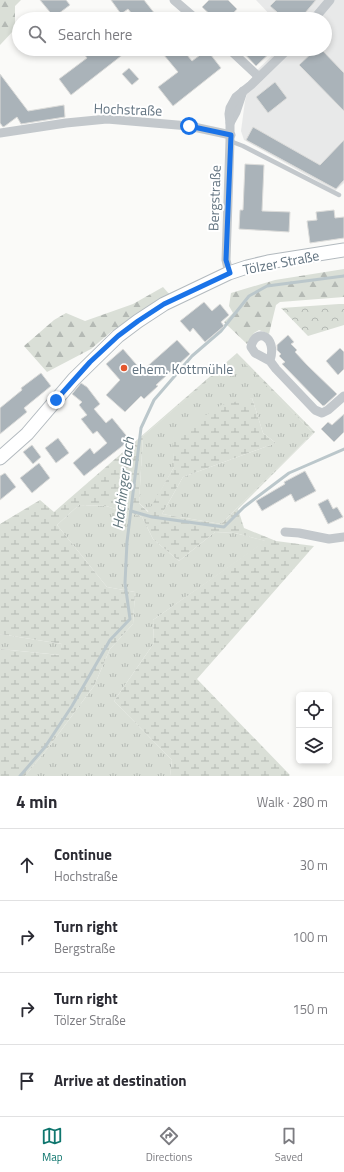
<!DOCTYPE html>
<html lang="en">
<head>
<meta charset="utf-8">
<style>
  body { margin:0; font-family:"Titillium Web",sans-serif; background:#f7f7f7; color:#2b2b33 }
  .controls { position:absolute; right:12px; bottom:12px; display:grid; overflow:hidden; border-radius:6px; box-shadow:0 2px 6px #0003 }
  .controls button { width:36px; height:36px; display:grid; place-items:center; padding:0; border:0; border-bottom:1px solid #e1e1e2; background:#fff; color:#2b2b33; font:20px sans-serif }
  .stop { position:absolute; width:12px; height:12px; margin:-9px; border:3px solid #1a73e8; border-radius:50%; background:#fff }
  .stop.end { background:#1a73e8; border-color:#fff; box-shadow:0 1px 4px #0008 }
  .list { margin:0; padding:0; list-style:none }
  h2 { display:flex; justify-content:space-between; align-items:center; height:52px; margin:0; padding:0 16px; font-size:17px }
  h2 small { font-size:13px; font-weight:400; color:#7c7c81 }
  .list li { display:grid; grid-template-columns:26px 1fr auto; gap:12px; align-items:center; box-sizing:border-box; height:72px; padding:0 16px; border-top:1px solid #e1e1e2 }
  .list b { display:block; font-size:15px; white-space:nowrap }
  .list p { margin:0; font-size:13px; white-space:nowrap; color:#7c7c81 }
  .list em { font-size:13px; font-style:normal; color:#7c7c81 }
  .icon { flex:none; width:22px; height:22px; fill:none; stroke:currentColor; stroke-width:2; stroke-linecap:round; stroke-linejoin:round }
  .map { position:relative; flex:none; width:344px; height:776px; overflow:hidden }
  .search { position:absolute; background:#fff; box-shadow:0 2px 6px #0003; left:12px; right:12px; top:12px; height:44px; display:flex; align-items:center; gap:10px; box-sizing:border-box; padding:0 14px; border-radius:22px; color:#7c7c81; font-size:15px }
  .sheet { height:340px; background:#fff }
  nav { display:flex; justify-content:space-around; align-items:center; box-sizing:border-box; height:56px; border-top:1px solid #e1e1e2; background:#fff; font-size:11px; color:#7c7c81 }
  nav a { display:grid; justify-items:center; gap:2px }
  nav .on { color:#0f766e }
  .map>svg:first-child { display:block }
</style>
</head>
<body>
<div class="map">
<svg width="344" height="776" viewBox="0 0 344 776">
  <defs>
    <pattern id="grass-tufts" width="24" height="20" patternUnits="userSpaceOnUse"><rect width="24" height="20" fill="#dadfd7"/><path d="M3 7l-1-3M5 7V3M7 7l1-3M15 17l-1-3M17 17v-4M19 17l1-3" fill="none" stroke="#b4b9b4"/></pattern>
    <pattern id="forest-firs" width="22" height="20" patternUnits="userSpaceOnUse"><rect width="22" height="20" fill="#dadfd7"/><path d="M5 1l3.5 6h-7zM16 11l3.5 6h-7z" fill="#b4b9b4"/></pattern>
    <pattern id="wetland-marsh" width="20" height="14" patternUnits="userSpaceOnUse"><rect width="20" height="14" fill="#dadfd7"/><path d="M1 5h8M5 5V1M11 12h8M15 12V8" fill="none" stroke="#b4b9b4"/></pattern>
    <pattern id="park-crowns" width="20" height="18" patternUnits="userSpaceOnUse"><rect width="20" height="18" fill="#dadfd7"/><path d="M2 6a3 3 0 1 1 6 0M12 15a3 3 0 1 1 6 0" fill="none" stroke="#b4b9b4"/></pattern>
  </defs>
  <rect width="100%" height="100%" fill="#fafaf8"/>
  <!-- built -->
  <path fill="#e8e9e9" d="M256,0H344V183L335,191L244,140L241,131L245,101L253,74L279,49H325V19H274Z"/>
  <!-- grass -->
  <g fill="url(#grass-tufts)">
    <path d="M237,355L313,433L221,524L162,514L183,477L276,443L263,433L252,398L173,438L174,467L149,512L139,503L143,436Z"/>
    <path d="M79,505L106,506L142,517L153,539L179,561L215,532L235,533L266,541L153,620L154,643L114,701L172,760L170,776H25L48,748L94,686L110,649L133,624L135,592L107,587L57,525Z"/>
    <path d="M0,634L62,644L60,655L0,649Z"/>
  </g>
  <!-- forest -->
  <g fill="url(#forest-firs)">
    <path d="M0,0H21L15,6V29L0,45Z"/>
    <path d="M344,269V297L280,302L276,305L269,334L259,330L254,333L247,344L224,322L233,313L229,306L231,293L275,280Z"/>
    <path d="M163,287L170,295L112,331L91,349L47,372L24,346L54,320L66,313L85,321L133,304Z"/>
  </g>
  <!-- wetland -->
  <path fill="url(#wetland-marsh)" fill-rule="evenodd" d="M237,353L315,432L238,509L244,528L276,541L314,546L197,679L290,775L289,776H170L172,760L114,701L154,643L153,620L265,541L235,533L215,532L179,561L153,539L142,517L106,506L79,505L57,525L107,587L135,592L133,624L110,649L94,686L48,748L25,776H0V649L59,655L62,644L0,634V524L40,500L54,512ZM237,356L313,433L221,524L162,514L183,477L276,443L263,433L252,398L221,405L172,438L174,467L148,512L139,503L143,436Z"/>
  <!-- park -->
  <path fill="url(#park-crowns)" d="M339,304H344V325L308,336L281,308Z"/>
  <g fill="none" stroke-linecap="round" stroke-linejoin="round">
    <!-- stream -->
    <g stroke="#bbc7cb" stroke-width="3">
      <path d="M131,511L152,517L224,527L244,507L289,473L344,449"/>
      <path d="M20,776L45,747L72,706L110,640L130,619L125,583L127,542L141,428L154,400L192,356L221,331L249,296L267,286L344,276"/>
    </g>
  </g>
  <!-- building -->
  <g fill="#aab3b9" stroke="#dcdcda">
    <path d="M40,0H66L70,5L54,17Z"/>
    <path d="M111,0H144L159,19H136L128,9L121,14Z"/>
    <path d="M209,0H228L237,9L228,19H215L202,7Z"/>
    <path d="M276,0H316L300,19H285L270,6Z"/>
    <path d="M90,49H130L71,95L59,79L87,58L84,54Z"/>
    <path d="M159,49H182L192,61L207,50L221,68L173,106L158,87L178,72Z"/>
    <path d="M240,49H274L256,66Z"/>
    <path d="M316,49H321L344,73V111L299,65Z"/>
    <path d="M129,68L139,79L132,85L122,74Z"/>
    <path d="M0,74L28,111L64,105L65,117L21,124L17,117L5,126L3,127L0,123Z"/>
    <path d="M275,82L287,98L268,113L256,97Z"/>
    <path d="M253,127L320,165L344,140V180L336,189L246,140Z"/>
    <path d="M245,164L264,165L262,211L290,212L289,232L239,229L240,210H243Z"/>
    <path d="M334,210L335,218L344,217V238L310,243L307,221L317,220L316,212Z"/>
    <path d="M204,302L212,311L220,304L229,315L221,322L224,326L205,342L193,328L190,332L180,321Z"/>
    <path d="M288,335L294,342L291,344L297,350L295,352L307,365L337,394L325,405L323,406L318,401L282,364L285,362L279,356L281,354L277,350V345Z"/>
    <path d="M177,340L190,354L156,385L158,386L144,399L141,396L125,412L106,395L120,380L106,364L123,349L142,371Z"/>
    <path d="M340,348L344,352V369L338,375L326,361Z"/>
    <path d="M41,373L51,386L24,408L27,412L0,434V408L22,390L21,388Z"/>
    <path d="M81,383L87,387L100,404L94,409L106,423L112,418L130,440L84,476L73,463L90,448L94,454L107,443L97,431L93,434L81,419L87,415L79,405L82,402L72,394Z"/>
    <path d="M344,414V432L334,442L321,429L328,422L332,425Z"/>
    <path d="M58,438L69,453L56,463L45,448Z"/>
    <path d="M32,445L41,457L33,464L23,452Z"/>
    <path d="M39,463L50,478L32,493L20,478Z"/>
    <path d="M305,471L316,491L295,502L291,494L262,511L256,501L285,484L284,482Z"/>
    <path d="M5,473L16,487L0,500V476Z"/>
    <path d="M328,499L333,509L337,507L343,517L328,524L318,504Z"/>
  </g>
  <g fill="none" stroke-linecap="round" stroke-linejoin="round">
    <defs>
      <path id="secondary" d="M0,458L27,434L74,379L118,336L138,321L164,304L229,273L247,267L268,262L344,250"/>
    </defs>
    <!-- secondary casing -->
    <use href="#secondary" stroke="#b3babf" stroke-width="15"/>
    <!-- lane -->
    <path stroke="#c3c8cc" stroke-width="4.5" d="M230,141L243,146L339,195"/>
    <!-- street -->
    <g stroke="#c3c8cc" stroke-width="9">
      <path d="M174,0L196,19"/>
      <path d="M314,19L330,0"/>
      <path d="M229,49L259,77"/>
      <path d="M230,123L236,112L243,91"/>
      <path d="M0,133L66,123L107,119L189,126L231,135"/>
      <path d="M229,273L226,260L230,141V123L229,114L230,108L236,97L251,85L288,49"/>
      <path d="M270,361C278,335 255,327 251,347L255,353L270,361L276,369L315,410L322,413L328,410L344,396"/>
      <path d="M285,532L299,533L329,539L344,537"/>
    </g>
    <!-- secondary -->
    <use href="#secondary" stroke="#fff" stroke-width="13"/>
  </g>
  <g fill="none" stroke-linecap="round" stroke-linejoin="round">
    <!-- route -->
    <path stroke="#1a73e8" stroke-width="5" d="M56,400L90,362L118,336L138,321L164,304L230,273L226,260L231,135L189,126"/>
  </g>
  <!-- markers -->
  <circle fill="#e4572e" stroke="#fff" stroke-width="1.5" cx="124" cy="368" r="4"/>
  <g text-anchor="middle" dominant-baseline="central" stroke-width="4" stroke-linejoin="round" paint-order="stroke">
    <!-- street labels -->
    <g font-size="14" fill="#657683" stroke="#fff">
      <text transform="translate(128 109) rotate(2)">Hochstraße</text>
      <text transform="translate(214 198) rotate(-88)">Bergstraße</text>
      <text transform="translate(281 262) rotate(-11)">Tölzer Straße</text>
    </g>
    <!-- poi labels -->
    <g font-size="14" fill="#657683" stroke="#fff" text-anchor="start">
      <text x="132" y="368">ehem. Kottmühle</text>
    </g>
    <!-- water labels -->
    <g font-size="15" font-style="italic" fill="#60757c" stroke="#fff">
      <text transform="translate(123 483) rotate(-83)">Hachinger Bach</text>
    </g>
  </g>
</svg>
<div class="controls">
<button><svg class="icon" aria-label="locate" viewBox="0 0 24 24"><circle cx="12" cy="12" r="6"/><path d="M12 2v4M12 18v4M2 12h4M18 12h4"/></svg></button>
<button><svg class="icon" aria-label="layers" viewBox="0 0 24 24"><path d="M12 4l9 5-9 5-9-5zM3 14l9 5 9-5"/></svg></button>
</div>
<div class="stop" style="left:189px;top:126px"></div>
<div class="stop end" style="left:56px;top:400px"></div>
<div class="search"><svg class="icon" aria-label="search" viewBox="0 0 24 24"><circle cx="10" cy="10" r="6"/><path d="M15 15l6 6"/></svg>Search here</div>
</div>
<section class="sheet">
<h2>4 min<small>Walk · 280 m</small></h2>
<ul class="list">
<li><svg class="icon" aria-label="ahead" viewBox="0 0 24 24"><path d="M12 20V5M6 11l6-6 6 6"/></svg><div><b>Continue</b><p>Hochstraße</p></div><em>30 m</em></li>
<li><svg class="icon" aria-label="right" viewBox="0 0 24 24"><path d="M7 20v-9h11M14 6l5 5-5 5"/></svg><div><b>Turn right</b><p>Bergstraße</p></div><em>100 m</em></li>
<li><svg class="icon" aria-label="right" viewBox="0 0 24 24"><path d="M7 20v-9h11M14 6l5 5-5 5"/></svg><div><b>Turn right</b><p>Tölzer Straße</p></div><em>150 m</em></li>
<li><svg class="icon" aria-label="arrive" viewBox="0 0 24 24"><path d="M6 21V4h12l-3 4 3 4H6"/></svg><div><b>Arrive at destination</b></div></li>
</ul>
</section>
<nav>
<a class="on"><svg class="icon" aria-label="map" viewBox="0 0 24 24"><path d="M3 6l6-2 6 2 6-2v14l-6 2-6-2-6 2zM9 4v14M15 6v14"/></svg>Map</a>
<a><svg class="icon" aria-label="directions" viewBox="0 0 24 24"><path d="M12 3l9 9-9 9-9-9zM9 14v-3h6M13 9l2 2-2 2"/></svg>Directions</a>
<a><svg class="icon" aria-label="saved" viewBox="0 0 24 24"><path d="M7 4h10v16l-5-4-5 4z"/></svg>Saved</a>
</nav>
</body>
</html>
